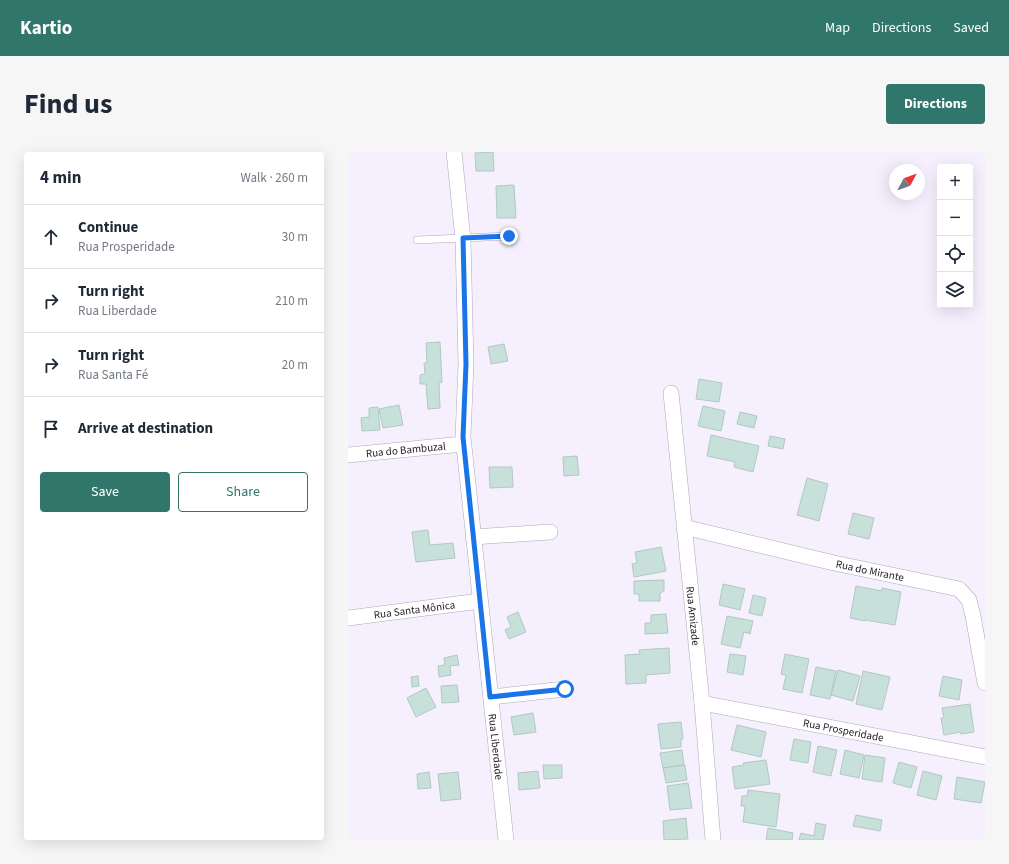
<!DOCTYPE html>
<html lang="en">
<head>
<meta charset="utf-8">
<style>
  body { margin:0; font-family:"Source Sans 3",sans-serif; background:#f6f6f7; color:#1f2937 }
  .controls { position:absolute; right:12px; top:12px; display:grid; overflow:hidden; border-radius:4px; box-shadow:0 4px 16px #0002 }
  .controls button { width:36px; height:36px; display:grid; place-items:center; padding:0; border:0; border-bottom:1px solid #e0e1e3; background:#fff; color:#1f2937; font:20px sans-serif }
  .compass { position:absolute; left:541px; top:12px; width:36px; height:36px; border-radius:50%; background:#fff; box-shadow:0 4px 16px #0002; rotate:49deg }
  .stop { position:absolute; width:12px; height:12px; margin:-9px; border:3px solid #1a73e8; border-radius:50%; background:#fff }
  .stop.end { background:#1a73e8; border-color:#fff; box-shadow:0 1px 4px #0008 }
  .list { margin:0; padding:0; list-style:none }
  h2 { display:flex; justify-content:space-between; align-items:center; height:52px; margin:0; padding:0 16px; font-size:17px }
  h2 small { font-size:13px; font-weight:400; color:#747a83 }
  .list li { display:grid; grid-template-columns:26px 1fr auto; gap:12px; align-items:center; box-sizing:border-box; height:64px; padding:0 16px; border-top:1px solid #e0e1e3 }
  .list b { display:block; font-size:15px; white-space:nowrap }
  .list p { margin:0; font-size:13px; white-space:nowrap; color:#747a83 }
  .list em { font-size:13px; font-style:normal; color:#747a83 }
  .actions { display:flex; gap:8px; padding:12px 16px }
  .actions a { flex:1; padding:9px 0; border:1px solid #31766a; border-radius:4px; text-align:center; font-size:14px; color:#31766a }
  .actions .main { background:#31766a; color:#fff }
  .icon { flex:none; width:22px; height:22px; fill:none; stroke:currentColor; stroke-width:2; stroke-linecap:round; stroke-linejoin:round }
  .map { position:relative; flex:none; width:637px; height:688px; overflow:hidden; border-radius:4px }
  header { display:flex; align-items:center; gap:24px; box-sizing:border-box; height:56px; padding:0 20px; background:#31766a; color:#fff }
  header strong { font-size:19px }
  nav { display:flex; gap:22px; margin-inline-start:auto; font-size:14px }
  .intro { display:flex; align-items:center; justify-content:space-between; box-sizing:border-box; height:96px; padding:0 24px }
  h1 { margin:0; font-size:28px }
  .button { padding:10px 18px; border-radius:4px; background:#31766a; color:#fff; font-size:14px; font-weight:700 }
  main { display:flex; gap:24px; padding:0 24px }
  aside { flex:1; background:#fff; border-radius:4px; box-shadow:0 4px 16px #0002 }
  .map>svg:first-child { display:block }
</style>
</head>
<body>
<header>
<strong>Kartio</strong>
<nav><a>Map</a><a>Directions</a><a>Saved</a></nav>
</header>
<div class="intro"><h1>Find us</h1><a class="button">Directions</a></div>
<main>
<aside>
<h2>4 min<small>Walk · 260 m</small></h2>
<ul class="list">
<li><svg class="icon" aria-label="ahead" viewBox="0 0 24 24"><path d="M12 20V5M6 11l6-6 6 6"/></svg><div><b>Continue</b><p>Rua Prosperidade</p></div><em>30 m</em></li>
<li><svg class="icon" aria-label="right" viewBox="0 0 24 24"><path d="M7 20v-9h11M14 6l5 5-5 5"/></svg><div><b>Turn right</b><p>Rua Liberdade</p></div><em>210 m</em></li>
<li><svg class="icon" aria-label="right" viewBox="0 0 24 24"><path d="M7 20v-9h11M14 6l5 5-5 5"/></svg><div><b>Turn right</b><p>Rua Santa Fé</p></div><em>20 m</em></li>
<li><svg class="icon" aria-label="arrive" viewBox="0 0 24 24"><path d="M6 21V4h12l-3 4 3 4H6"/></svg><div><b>Arrive at destination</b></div></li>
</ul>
<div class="actions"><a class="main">Save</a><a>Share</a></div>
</aside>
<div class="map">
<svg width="637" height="688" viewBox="0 0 637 688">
  <rect width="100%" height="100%" fill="#f6effe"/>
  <!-- building -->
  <g fill="#c8e0da" stroke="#b1c8c3">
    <path d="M145,0L146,19H128L127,1Z"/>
    <path d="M166,33L168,66H149L148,34Z"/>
    <path d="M92,190L94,230L91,231L92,256L80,257L78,232H72V223L77,222L76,211H79L78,191Z"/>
    <path d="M156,192L160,209L143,212L140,195Z"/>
    <path d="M351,227L374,231L371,250L348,247Z"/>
    <path d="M51,253L55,273L35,276L31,257Z"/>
    <path d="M355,254L377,259L373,279L350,274Z"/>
    <path d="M30,255L32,278L14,279L13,266L21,265V256Z"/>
    <path d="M392,260L409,264L406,276L389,272Z"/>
    <path d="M363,283L411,294L405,320L386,315L387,310L359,304Z"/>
    <path d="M422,284L437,287L435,297L420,294Z"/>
    <path d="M229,304L231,323L216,324L215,305Z"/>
    <path d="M141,315H164L165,335L142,336Z"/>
    <path d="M459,326L480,332L471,369L449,363Z"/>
    <path d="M505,361L526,366L521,387L500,382Z"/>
    <path d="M80,378L82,393L105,391L107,406L68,410L64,380Z"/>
    <path d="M313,395L318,419L286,425L284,412L289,411L287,400Z"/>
    <path d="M316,428V439L312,441V449H291V442H286V429Z"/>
    <path d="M375,432L397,437L392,458L371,453Z"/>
    <path d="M508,434L534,439V436L553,440L547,473L517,468V469L502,466Z"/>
    <path d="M405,443L418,446L414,464L401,461Z"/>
    <path d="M170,460L178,480L161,487L157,478L163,475L159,465Z"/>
    <path d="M318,462L320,481L297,482V471H303V463Z"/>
    <path d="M379,464L405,469L402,482L396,480L392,496L373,492Z"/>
    <path d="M321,496L322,521L298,523V531L278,532L277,503L292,502L291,498Z"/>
    <path d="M382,502L398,504L395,523L379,520Z"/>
    <path d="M437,502L461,507L454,541L435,537L438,523L433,522Z"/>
    <path d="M109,503L111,513L102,514L103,523L91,525L90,514L97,513L96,506Z"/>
    <path d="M468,515L488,519L482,547L462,543Z"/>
    <path d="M490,518L512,524L505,549L483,543Z"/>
    <path d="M515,519L542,525L534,558L508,552Z"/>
    <path d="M70,524L71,534L64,535L63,525Z"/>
    <path d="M595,524L614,528L611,548L591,544Z"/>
    <path d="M109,533L111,550L94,551L93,534Z"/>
    <path d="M78,536L88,555L68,565L59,546Z"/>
    <path d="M622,552L626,580L613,582V580L596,583L593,566H596L594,556Z"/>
    <path d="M185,561L188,580L166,583L163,565Z"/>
    <path d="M333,570L335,587H333V595L313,597L310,572Z"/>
    <path d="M389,573L418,580L413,605L383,598Z"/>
    <path d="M446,587L463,590L460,611L442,608Z"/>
    <path d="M470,594L489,598L483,624L465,620Z"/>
    <path d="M334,598L336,613L315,616L312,601Z"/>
    <path d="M497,598L516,603L511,626L492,622Z"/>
    <path d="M517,603L537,606L534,630L514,627Z"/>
    <path d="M418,608L422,632L387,637L384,615L396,613L395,611Z"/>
    <path d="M551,610L569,615L563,636L545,631Z"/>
    <path d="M195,613H214V626L196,627Z"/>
    <path d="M337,613L339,628L318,631L315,616Z"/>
    <path d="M190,619L192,636L171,638L170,621Z"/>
    <path d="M575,619L594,624L588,648L569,643Z"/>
    <path d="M81,620L83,636L70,637L69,622Z"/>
    <path d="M110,620L113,647L93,649L90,622Z"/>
    <path d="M609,625L637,630L633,651L606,647Z"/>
    <path d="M340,631L344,656L322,658L319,634Z"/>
    <path d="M400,638L432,642L428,675L395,670L397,654H393L394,644H399Z"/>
    <path d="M508,663L534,668L532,679L505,674Z"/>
    <path d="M338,666L340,687L316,688L315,669Z"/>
    <path d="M468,671L478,673L475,688H451L453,681L466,684Z"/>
    <path d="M420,676L445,681L444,688H418Z"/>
  </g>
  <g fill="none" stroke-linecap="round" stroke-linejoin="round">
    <defs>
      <path id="service" d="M69,88L161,84"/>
      <g id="minor">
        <path id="s1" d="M106,0L115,87L118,212L115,285L158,688"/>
        <path id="s2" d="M323,241L354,551L365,688"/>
        <path id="s3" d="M0,303L115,292"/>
        <path id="s4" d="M336,375L486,411L611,437L621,448L625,464L637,531"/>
        <path d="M125,385L202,380"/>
        <path id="s5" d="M0,466L132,449"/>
        <path d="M143,545L217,537"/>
        <path id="s6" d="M354,551L637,605"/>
      </g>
    </defs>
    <!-- service casing -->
    <use href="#service" stroke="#afa7b9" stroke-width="8"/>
    <!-- minor casing -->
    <use href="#minor" stroke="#afa7b9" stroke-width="16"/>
    <!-- service -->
    <use href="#service" stroke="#fff" stroke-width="7"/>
    <!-- minor -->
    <use href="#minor" stroke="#fff" stroke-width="15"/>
  </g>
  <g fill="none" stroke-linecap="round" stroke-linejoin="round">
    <!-- route -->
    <path stroke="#1a73e8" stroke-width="5" d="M161,84L115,86L118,212L115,285L142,545L217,537"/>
  </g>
  <g text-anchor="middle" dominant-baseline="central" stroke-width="3" stroke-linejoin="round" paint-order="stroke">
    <!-- street labels -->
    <g font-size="11" fill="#232026" stroke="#fff">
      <text stroke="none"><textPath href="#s3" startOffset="58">Rua do Bambuzal</textPath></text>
      <text stroke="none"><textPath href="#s4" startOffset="191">Rua do Mirante</textPath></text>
      <text stroke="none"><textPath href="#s5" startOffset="67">Rua Santa Mônica</textPath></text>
      <text stroke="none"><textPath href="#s2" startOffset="224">Rua Amizade</textPath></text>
      <text stroke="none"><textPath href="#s6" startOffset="144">Rua Prosperidade</textPath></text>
      <text stroke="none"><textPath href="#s1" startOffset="597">Rua Liberdade</textPath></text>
    </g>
  </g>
</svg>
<div class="controls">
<button>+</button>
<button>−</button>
<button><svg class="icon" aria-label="locate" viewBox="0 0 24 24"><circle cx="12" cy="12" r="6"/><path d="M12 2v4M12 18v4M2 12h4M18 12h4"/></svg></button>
<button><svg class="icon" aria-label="layers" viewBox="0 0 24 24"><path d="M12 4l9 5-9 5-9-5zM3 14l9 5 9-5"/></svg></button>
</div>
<svg class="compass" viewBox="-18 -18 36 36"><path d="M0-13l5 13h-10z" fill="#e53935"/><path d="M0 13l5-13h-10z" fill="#747a83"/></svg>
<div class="stop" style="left:217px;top:537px"></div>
<div class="stop end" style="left:161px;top:84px"></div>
</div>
</main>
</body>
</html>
